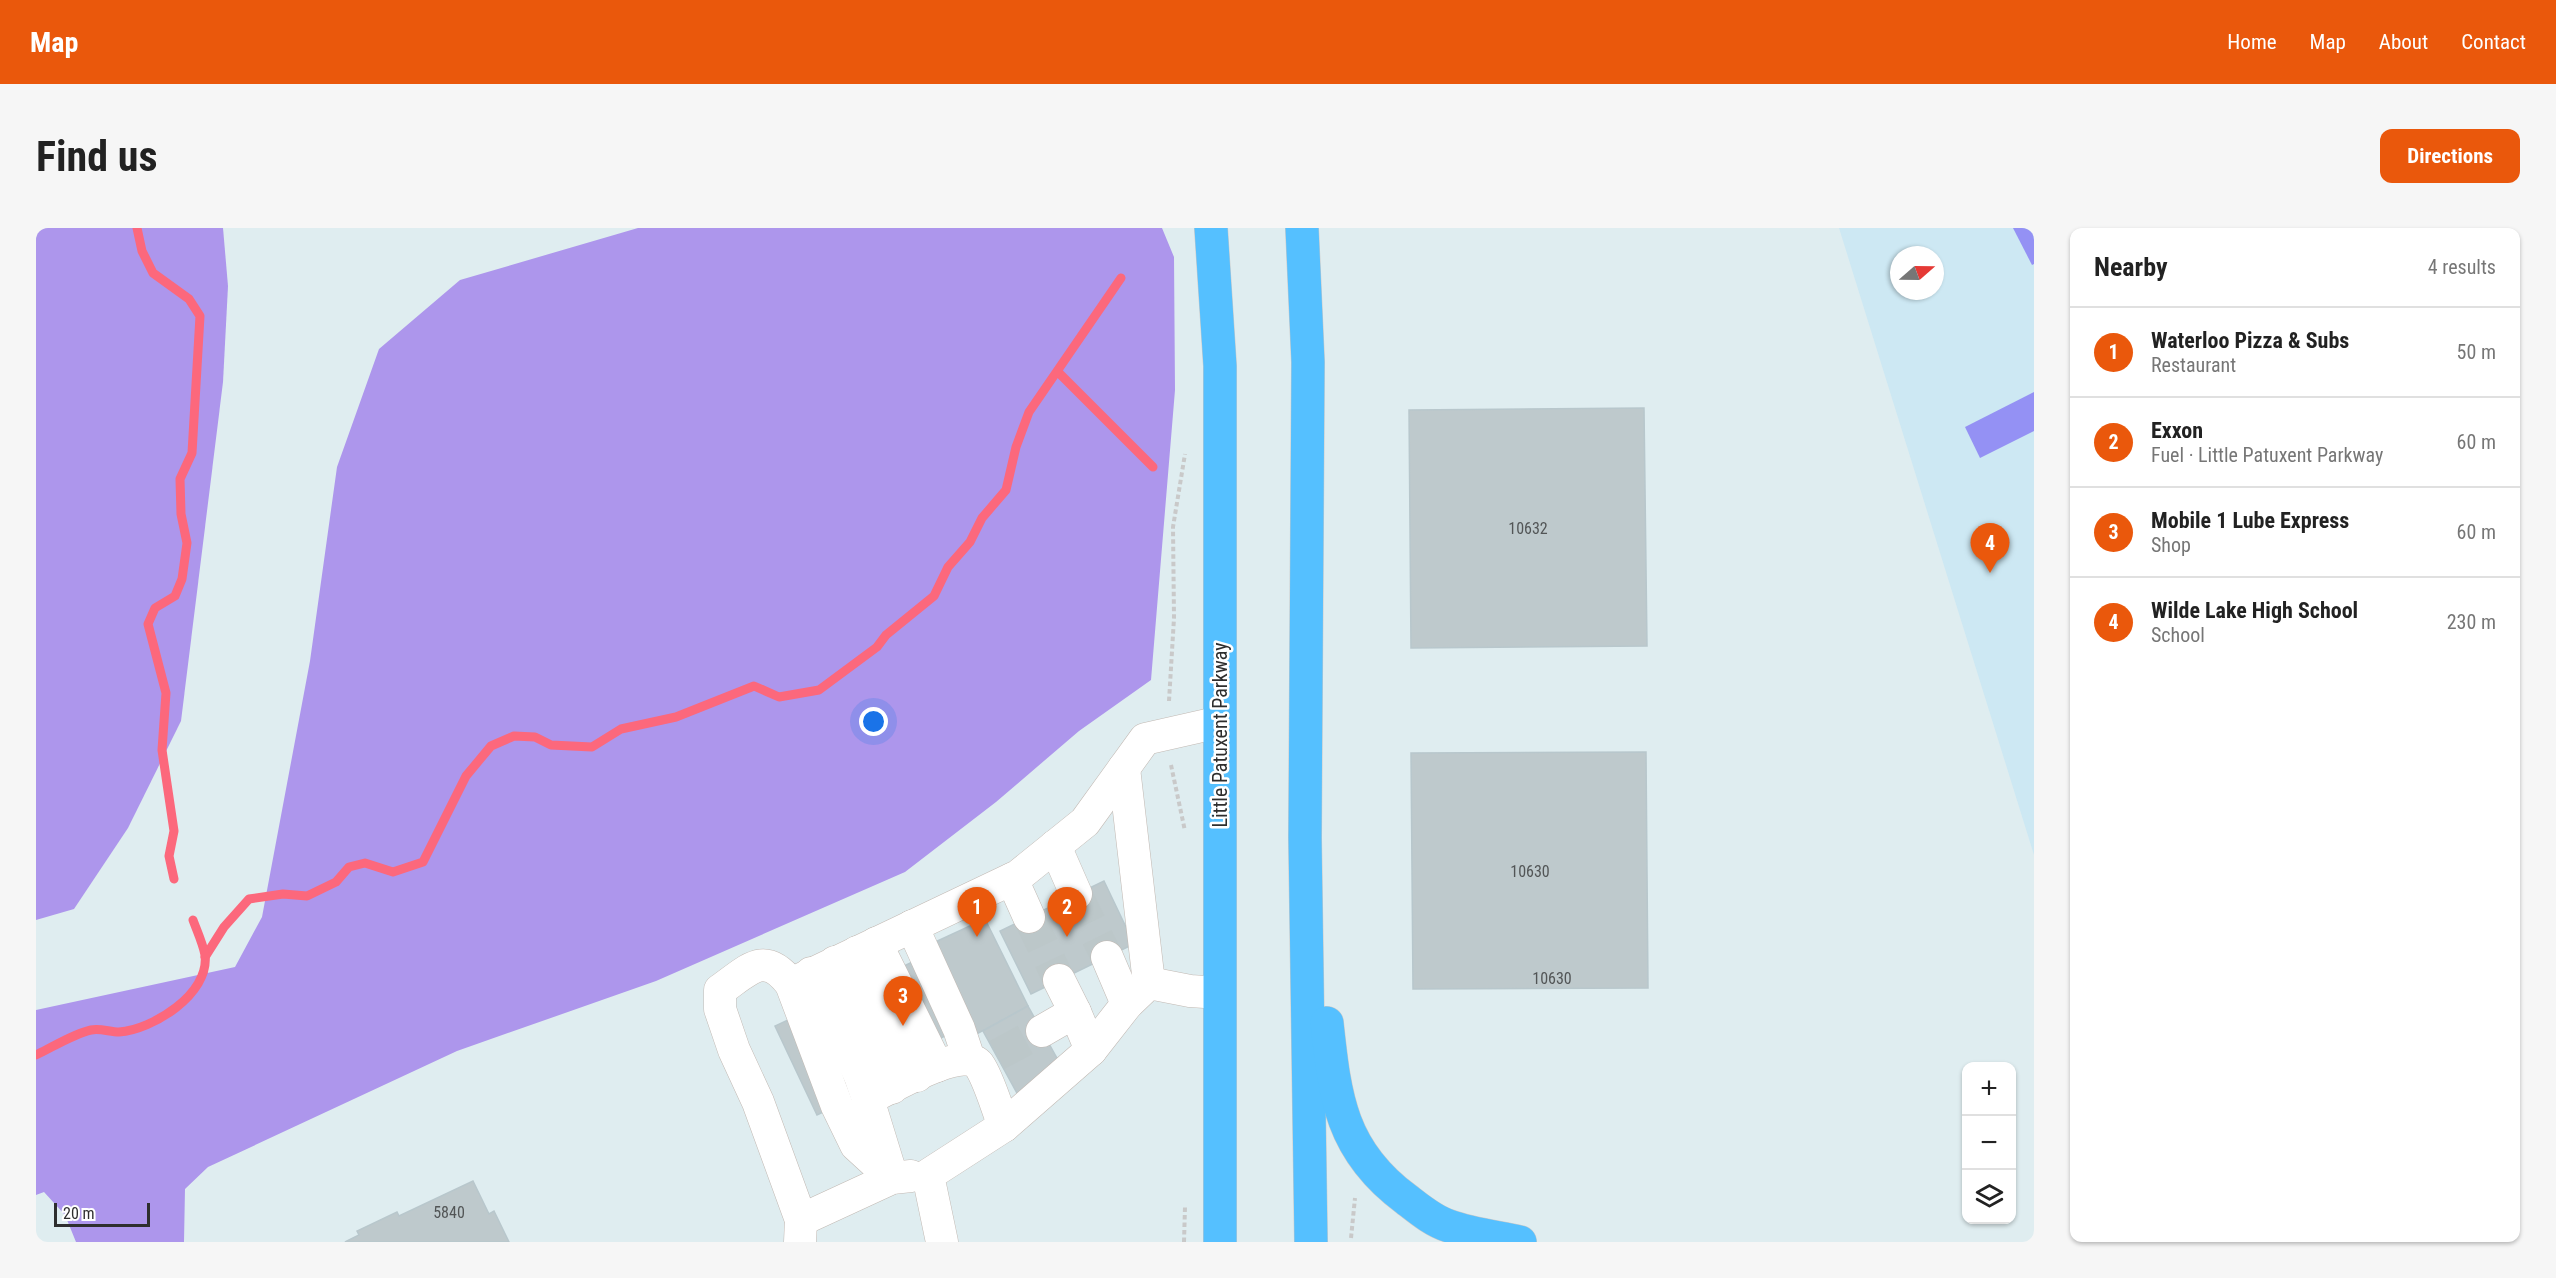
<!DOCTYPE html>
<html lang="en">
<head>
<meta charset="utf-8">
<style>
  body { margin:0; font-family:"Roboto Condensed",sans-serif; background:#f6f6f6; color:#222 }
  .controls { position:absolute; right:18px; bottom:18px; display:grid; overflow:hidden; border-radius:12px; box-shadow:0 2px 4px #0004 }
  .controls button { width:54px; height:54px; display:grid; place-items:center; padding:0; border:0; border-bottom:2px solid #e0e0e0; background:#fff; color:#222; font:30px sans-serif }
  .compass { position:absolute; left:1854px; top:18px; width:54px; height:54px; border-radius:50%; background:#fff; box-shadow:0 2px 4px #0004; rotate:70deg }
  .scale { position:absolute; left:18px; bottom:15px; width:96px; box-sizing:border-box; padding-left:6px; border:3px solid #2e2e2e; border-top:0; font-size:16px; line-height:21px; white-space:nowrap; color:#2e2e2e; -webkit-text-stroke:4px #fff; paint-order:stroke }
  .you { position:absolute; left:838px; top:494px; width:21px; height:21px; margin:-15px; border:4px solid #fff; border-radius:50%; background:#1a73e8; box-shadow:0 0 0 9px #1a73e833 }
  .badge { display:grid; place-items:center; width:39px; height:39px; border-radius:50%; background:#ea580c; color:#fff; font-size:20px; font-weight:700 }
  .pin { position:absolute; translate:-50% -50px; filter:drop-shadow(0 2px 3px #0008) }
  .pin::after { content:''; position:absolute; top:32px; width:21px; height:18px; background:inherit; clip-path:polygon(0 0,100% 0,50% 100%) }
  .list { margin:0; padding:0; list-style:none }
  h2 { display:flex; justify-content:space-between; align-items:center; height:78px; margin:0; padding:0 24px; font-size:26px }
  h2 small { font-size:20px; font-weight:400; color:#767676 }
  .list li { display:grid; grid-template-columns:39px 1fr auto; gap:18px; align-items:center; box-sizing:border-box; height:90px; padding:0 24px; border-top:2px solid #e0e0e0 }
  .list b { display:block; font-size:22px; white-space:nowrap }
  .list p { margin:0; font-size:20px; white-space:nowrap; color:#767676 }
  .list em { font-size:20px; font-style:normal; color:#767676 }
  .icon { flex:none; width:33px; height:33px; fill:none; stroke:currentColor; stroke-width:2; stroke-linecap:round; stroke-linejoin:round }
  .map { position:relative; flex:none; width:1998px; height:1014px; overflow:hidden; border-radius:12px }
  header { display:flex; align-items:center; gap:36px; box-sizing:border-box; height:84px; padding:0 30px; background:#ea580c; color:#fff }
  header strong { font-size:28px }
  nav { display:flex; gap:33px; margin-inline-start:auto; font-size:21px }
  .intro { display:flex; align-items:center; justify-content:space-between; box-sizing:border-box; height:144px; padding:0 36px }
  h1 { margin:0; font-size:42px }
  .button { padding:15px 27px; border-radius:12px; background:#ea580c; color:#fff; font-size:21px; font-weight:700 }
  main { display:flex; gap:36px; padding:0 36px }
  aside { flex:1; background:#fff; border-radius:12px; box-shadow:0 2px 4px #0004 }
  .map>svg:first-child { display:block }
</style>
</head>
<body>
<header>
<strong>Map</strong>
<nav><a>Home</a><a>Map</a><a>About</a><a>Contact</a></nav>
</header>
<div class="intro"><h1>Find us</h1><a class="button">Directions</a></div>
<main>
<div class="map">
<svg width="1998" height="1014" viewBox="0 0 1998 1014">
  <rect width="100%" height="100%" fill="#dfedf0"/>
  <!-- education -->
  <path fill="#cde8f3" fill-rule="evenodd" d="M1803,0H1998V627ZM1863,27H1899V63H1863Z"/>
  <!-- green -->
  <g fill="#ad96ec">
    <path d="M0,0H187L192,58L187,154L145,493L92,600L38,681L0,692Z"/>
    <path d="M602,0H1126L1138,29L1139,162L1115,452L1043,503L960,574L869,644L620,753L421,823L172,939L149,961L148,1014H40L29,987L8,964L0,967V782L199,739L226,689L274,433L301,239L343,121L424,52Z"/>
  </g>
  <!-- pitch -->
  <g fill="#9491f4">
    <path d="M1977,0H1998V36L1996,37Z"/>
    <path d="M1998,164V203L1944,230L1929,199Z"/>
  </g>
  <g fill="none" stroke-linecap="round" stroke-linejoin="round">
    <!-- stream -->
    <g stroke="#fc687c" stroke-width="9">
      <path d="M101,0L106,23L117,45L153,71L164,88L156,225L144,251L145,286L151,315L146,351L139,368L119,380L112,396L130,465L126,522L138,603L133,628L138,651"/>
      <path d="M1022,144L1117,239"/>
      <path d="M169,729L188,699L213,671L247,666L271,668L300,654L313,639L329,635L357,644L387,634L430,548L455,518L478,508L499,509L515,517L556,519L585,501L640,489L718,458L743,469L783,462L841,419L850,407L898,368L912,339L934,314L946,290L970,262L980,219L993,184L1085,50"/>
      <path d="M0,827C17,819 37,806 55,802C64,800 74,804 83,804C116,802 174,766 169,727C167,716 161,703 157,692"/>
    </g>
  </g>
  <!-- building -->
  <g fill="#bec9cc" stroke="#b8c7cc" stroke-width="1.5">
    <path d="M1608,180L1611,418L1375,420L1373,182Z"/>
    <path d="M1610,524L1612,760L1377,761L1375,525Z"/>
    <path d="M1068,653L1098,716L995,766L964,703Z"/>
    <path d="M949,691L992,778L937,808L932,797L806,857L813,872L781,887L739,798L898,724L895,716Z"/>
    <path d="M992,778L1027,841L982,867L947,803Z"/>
    <path d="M437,953L453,986L458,983L473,1014H309L323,1007L321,1003L361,984L363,988Z"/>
  </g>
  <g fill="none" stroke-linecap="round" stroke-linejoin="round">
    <!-- minor-tunnel -->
    <g stroke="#bcc7c9" stroke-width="32" stroke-dasharray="32 16" stroke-linecap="butt">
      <path d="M1040,666L1071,729"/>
      <path d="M993,689L1023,752"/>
      <path d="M961,827L1006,803"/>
    </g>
    <defs>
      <g id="minor">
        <path d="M1088,540L1113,755"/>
        <path d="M1019,618L1040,666"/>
        <path d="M976,651L993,689"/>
        <path d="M876,698L923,801L933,831"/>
        <path d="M840,715L901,838"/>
        <path d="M821,724L881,848"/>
        <path d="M1071,729L1091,776"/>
        <path d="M799,734L856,860"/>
        <path d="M775,745L824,848L832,871"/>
        <path d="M1023,752L1039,784"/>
        <path d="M755,756L982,648L1049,594L1109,511L1184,494"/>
        <path d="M1006,803L1039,784L1055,822"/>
        <path d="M856,949L832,871C852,862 927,816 943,837C953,851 961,881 968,898"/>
        <path d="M765,992L856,950L875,948"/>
        <path d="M764,1014L765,992L722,874L698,822L684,781V762C713,742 728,721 755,756L801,878L820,917L856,950"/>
        <path d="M906,1014L892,947L968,898L1055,822L1091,776L1113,755L1154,763L1184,765"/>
      </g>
      <g id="major">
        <path d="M1175,0L1184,138V1014"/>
        <path d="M1266,0L1272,134L1269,610L1275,1014"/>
        <path d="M1291,795C1299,870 1305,923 1370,971C1383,981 1397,993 1413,998C1435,1006 1461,1009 1484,1014"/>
      </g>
    </defs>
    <!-- minor casing -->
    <use href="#minor" stroke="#c2b9b3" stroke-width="33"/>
    <!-- major casing -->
    <use href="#major" stroke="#c9c9c9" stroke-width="34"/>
    <!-- path -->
    <g stroke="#c9c9c9" stroke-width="4" stroke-dasharray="4.5 3" stroke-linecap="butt">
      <path d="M1133,473L1138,390L1137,299L1149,226"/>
      <path d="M1135,537L1149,603"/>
      <path d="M1315,1010L1319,970"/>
      <path d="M1148,1014L1149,979"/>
    </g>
    <!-- minor -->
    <use href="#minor" stroke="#fff" stroke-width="32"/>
    <!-- major -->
    <use href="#major" stroke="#55c0ff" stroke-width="33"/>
  </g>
  <g text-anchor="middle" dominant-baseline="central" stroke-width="5" stroke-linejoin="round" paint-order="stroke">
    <!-- number labels -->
    <g font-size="16" fill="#525556">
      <text x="1492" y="300">10632</text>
      <text x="1494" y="643">10630</text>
      <text x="1516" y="750">10630</text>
      <text x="413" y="984">5840</text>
    </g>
    <!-- street labels -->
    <g font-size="20" fill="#2e2e2e" stroke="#fff">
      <text transform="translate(1184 507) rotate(-90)">Little Patuxent Parkway</text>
    </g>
  </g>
</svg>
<div class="controls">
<button>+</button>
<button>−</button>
<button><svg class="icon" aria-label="layers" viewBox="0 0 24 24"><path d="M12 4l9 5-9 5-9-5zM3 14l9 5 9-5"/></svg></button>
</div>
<svg class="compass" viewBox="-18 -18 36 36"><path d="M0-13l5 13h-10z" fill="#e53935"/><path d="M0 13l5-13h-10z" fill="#767676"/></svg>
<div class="scale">20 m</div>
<div class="you"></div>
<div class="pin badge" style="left:941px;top:709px">1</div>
<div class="pin badge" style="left:1031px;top:709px">2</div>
<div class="pin badge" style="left:867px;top:798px">3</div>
<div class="pin badge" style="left:1954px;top:345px">4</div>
</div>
<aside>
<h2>Nearby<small>4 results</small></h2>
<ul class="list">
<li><span class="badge">1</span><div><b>Waterloo Pizza &amp; Subs</b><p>Restaurant</p></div><em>50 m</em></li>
<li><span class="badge">2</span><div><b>Exxon</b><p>Fuel · Little Patuxent Parkway</p></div><em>60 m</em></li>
<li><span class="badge">3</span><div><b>Mobile 1 Lube Express</b><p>Shop</p></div><em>60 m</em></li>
<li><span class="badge">4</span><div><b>Wilde Lake High School</b><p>School</p></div><em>230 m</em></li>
</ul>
</aside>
</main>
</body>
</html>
